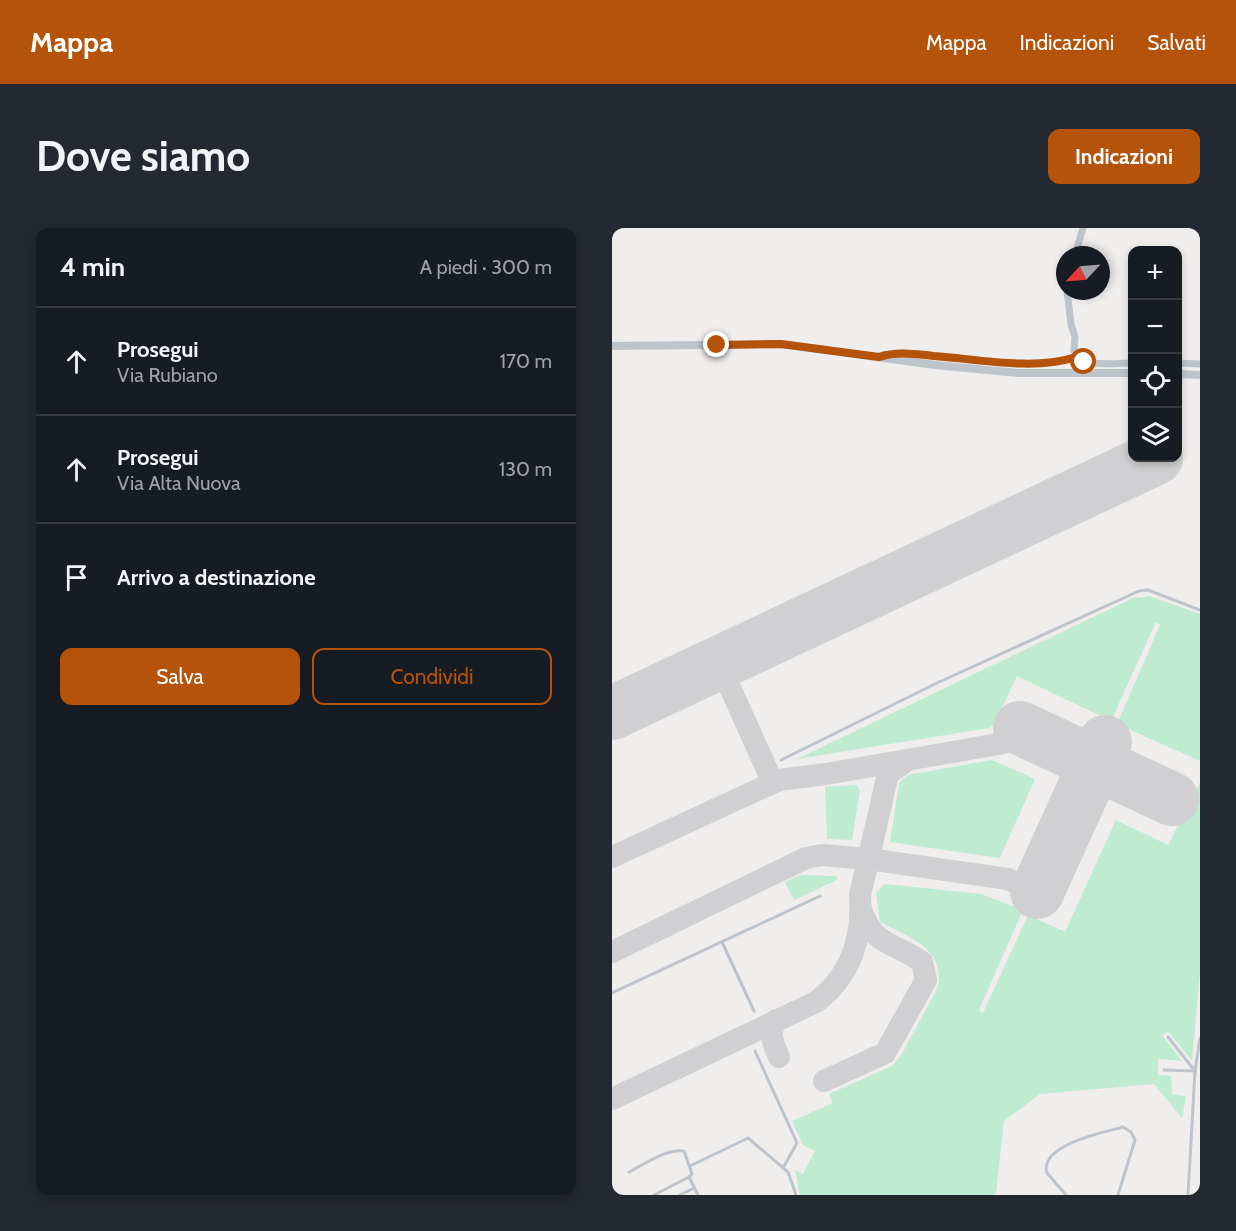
<!DOCTYPE html>
<html lang="it">
<head>
<meta charset="utf-8">
<style>
  body { margin:0; font-family:Cabin,sans-serif; background:#242831; color:#f1f3f6 }
  .controls { position:absolute; right:18px; top:18px; display:grid; overflow:hidden; border-radius:12px; box-shadow:0 3px 9px #0003 }
  .controls button { width:54px; height:54px; display:grid; place-items:center; padding:0; border:0; border-bottom:2px solid #363941; background:#171b24; color:#f1f3f6; font:30px sans-serif }
  .compass { position:absolute; left:444px; top:18px; width:54px; height:54px; border-radius:50%; background:#171b24; box-shadow:0 3px 9px #0003; rotate:244deg }
  .stop { position:absolute; width:18px; height:18px; margin:-14px; border:4px solid #b45309; border-radius:50%; background:#fff }
  .stop.end { background:#b45309; border-color:#fff; box-shadow:0 2px 6px #0008 }
  .list { margin:0; padding:0; list-style:none }
  h2 { display:flex; justify-content:space-between; align-items:center; height:78px; margin:0; padding:0 24px; font-size:26px }
  h2 small { font-size:20px; font-weight:400; color:#9ea1a6 }
  .list li { display:grid; grid-template-columns:39px 1fr auto; gap:18px; align-items:center; box-sizing:border-box; height:108px; padding:0 24px; border-top:2px solid #363941 }
  .list b { display:block; font-size:22px; white-space:nowrap }
  .list p { margin:0; font-size:20px; white-space:nowrap; color:#9ea1a6 }
  .list em { font-size:20px; font-style:normal; color:#9ea1a6 }
  .actions { display:flex; gap:12px; padding:18px 24px }
  .actions a { flex:1; padding:14px 0; border:2px solid #b45309; border-radius:12px; text-align:center; font-size:21px; color:#b45309 }
  .actions .main { background:#b45309; color:#fff }
  .icon { flex:none; width:33px; height:33px; fill:none; stroke:currentColor; stroke-width:2; stroke-linecap:round; stroke-linejoin:round }
  .map { position:relative; flex:none; width:588px; height:967px; overflow:hidden; border-radius:12px }
  header { display:flex; align-items:center; gap:36px; box-sizing:border-box; height:84px; padding:0 30px; background:#b45309; color:#fff }
  header strong { font-size:28px }
  nav { display:flex; gap:33px; margin-inline-start:auto; font-size:21px }
  .intro { display:flex; align-items:center; justify-content:space-between; box-sizing:border-box; height:144px; padding:0 36px }
  h1 { margin:0; font-size:42px }
  .button { padding:15px 27px; border-radius:12px; background:#b45309; color:#fff; font-size:21px; font-weight:700 }
  main { display:flex; gap:36px; padding:0 36px }
  aside { flex:1; background:#171b24; border-radius:12px; box-shadow:0 3px 9px #0003 }
  .map>svg:first-child { display:block }
</style>
</head>
<body>
<header>
<strong>Mappa</strong>
<nav><a>Mappa</a><a>Indicazioni</a><a>Salvati</a></nav>
</header>
<div class="intro"><h1>Dove siamo</h1><a class="button">Indicazioni</a></div>
<main>
<aside>
<h2>4 min<small>A piedi · 300 m</small></h2>
<ul class="list">
<li><svg class="icon" aria-label="ahead" viewBox="0 0 24 24"><path d="M12 20V5M6 11l6-6 6 6"/></svg><div><b>Prosegui</b><p>Via Rubiano</p></div><em>170 m</em></li>
<li><svg class="icon" aria-label="ahead" viewBox="0 0 24 24"><path d="M12 20V5M6 11l6-6 6 6"/></svg><div><b>Prosegui</b><p>Via Alta Nuova</p></div><em>130 m</em></li>
<li><svg class="icon" aria-label="arrive" viewBox="0 0 24 24"><path d="M6 21V4h12l-3 4 3 4H6"/></svg><div><b>Arrivo a destinazione</b></div></li>
</ul>
<div class="actions"><a class="main">Salva</a><a>Condividi</a></div>
</aside>
<div class="map">
<svg width="588" height="967" viewBox="0 0 588 967">
  <rect width="100%" height="100%" fill="#f0eded"/>
  <!-- green -->
  <g fill="#bfebd1">
    <path d="M537,368L588,386V533L505,496L548,397L544,394L499,493L405,448L382,497L377,500L185,531L521,370Z"/>
    <path d="M380,532L423,551L388,630L278,614L287,555L296,547Z"/>
    <path d="M588,555V744L580,833L556,803L550,807L570,833L546,831V847L559,848L560,866L574,868L570,890L542,856L428,866L392,893L384,965L381,967H188L183,942L191,946L203,923L191,917L180,893L221,875L217,866L280,838L290,826L325,761C336,721 296,709 268,694L264,665L273,656L369,666L411,682L367,782L371,785L416,687L453,704L504,592L556,617Z"/>
    <path d="M244,557L248,562L240,612L215,611L213,559Z"/>
    <path d="M189,647L224,648L226,650L223,653L182,672L173,654Z"/>
  </g>
  <g fill="none" stroke-linecap="round" stroke-linejoin="round">
    <!-- taxiway -->
    <g stroke="#d0d0d2" stroke-width="22">
      <path d="M107,435L161,555"/>
      <path d="M0,629L167,552L214,546L392,515L408,500"/>
      <path d="M0,724L194,630L210,627L256,631L396,651L425,664"/>
      <path d="M164,792C156,806 161,815 167,829"/>
      <path d="M212,853L273,825L314,752L310,734C284,715 261,718 250,683"/>
      <path d="M0,871L204,774C239,748 251,709 248,667L276,546L296,532"/>
    </g>
    <!-- runway -->
    <g stroke="#d0d0d2" stroke-width="54">
      <path d="M0,485L544,230"/>
      <path d="M408,500L560,571"/>
      <path d="M425,664L493,514"/>
    </g>
    <!-- service -->
    <g stroke="#bdc4cb" stroke-width="3">
      <path d="M169,532L325,455L527,363L536,362L588,382"/>
      <path d="M110,714L142,783"/>
      <path d="M0,765L208,668"/>
      <path d="M556,809L583,843L576,967"/>
      <path d="M143,823L185,915L171,940"/>
      <path d="M552,842L583,843L588,810"/>
      <path d="M78,938L136,910L176,944L184,967"/>
      <path d="M17,944C33,936 55,920 72,923L80,946L77,949L86,967"/>
      <path d="M42,967L77,949"/>
      <path d="M68,967L82,960"/>
      <path d="M454,967L435,945C427,917 492,904 511,899L519,904L523,912L506,967"/>
    </g>
    <!-- minor -->
    <g stroke="#bdc4cb" stroke-width="7">
      <path d="M463,27L471,0"/>
      <path d="M455,63L459,96L463,109L462,123L464,129C481,139 502,135 520,135"/>
      <path d="M267,128C285,123 304,126 322,128C366,131 422,143 464,129"/>
      <path d="M566,135L588,136"/>
    </g>
    <!-- tertiary -->
    <g stroke="#bdc4cb" stroke-width="8">
      <path d="M0,118L169,116L323,137L406,145H520"/>
      <path d="M566,146L588,147"/>
    </g>
  </g>
  <g fill="none" stroke-linecap="round" stroke-linejoin="round">
    <!-- route -->
    <path stroke="#b45309" stroke-width="8" d="M105,117L169,116L267,129C285,123 303,126 322,128C365,131 422,143 464,129L472,134"/>
  </g>
</svg>
<div class="controls">
<button>+</button>
<button>−</button>
<button><svg class="icon" aria-label="locate" viewBox="0 0 24 24"><circle cx="12" cy="12" r="6"/><path d="M12 2v4M12 18v4M2 12h4M18 12h4"/></svg></button>
<button><svg class="icon" aria-label="layers" viewBox="0 0 24 24"><path d="M12 4l9 5-9 5-9-5zM3 14l9 5 9-5"/></svg></button>
</div>
<svg class="compass" viewBox="-18 -18 36 36"><path d="M0-13l5 13h-10z" fill="#e53935"/><path d="M0 13l5-13h-10z" fill="#9ea1a6"/></svg>
<div class="stop" style="left:472px;top:134px"></div>
<div class="stop end" style="left:105px;top:117px"></div>
</div>
</main>
</body>
</html>
